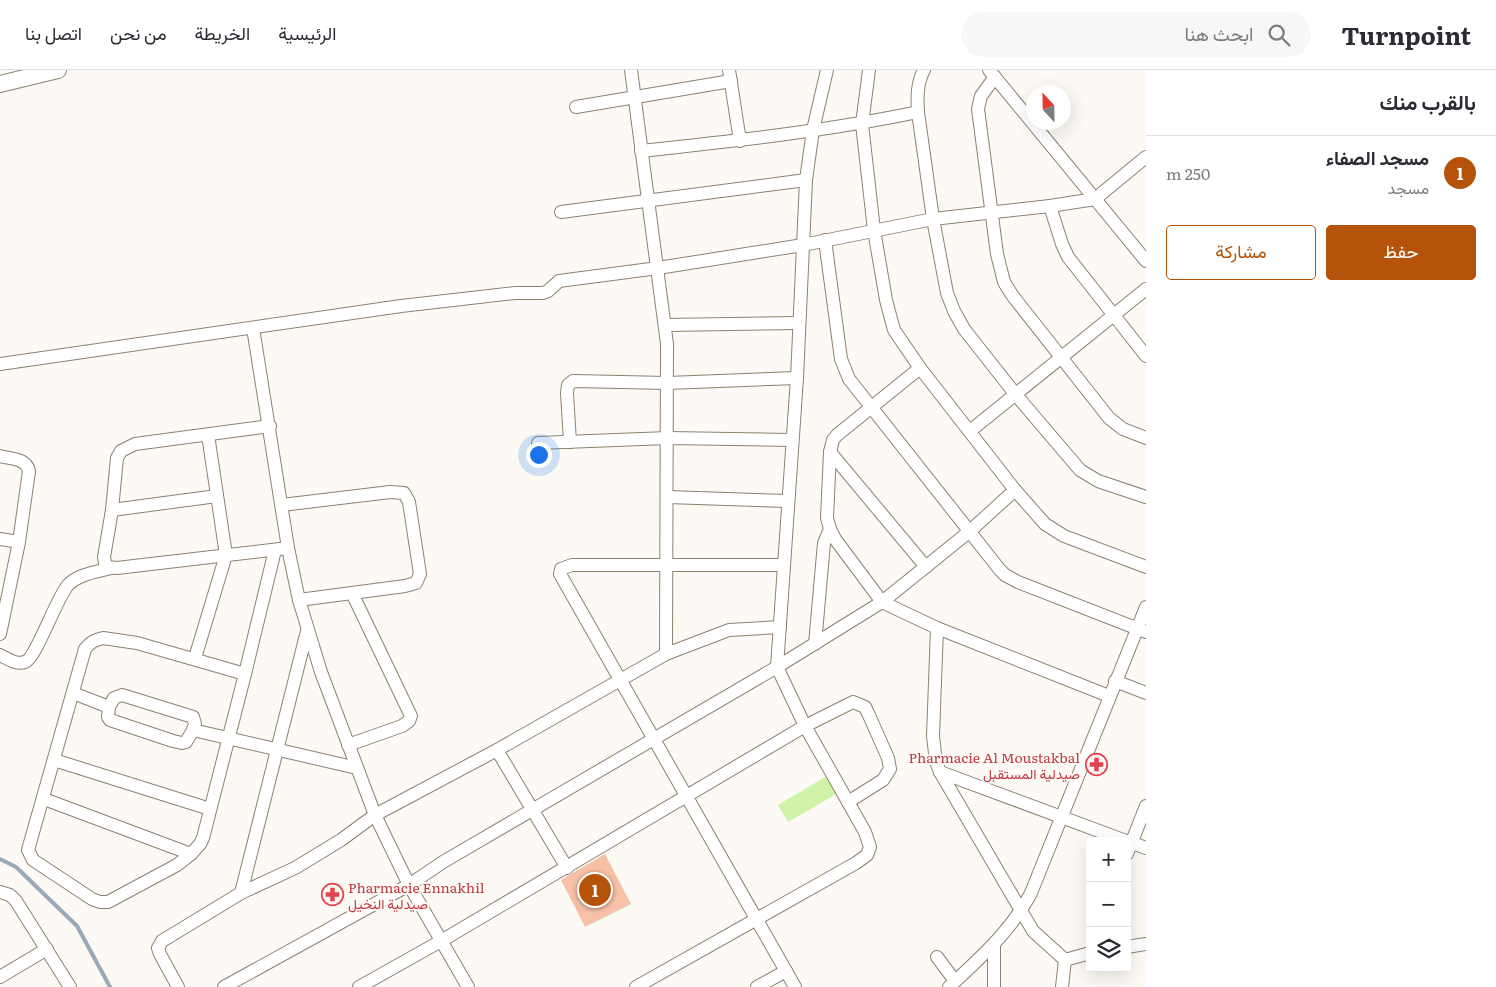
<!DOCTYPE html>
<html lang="ar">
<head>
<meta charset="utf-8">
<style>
  body { margin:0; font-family:Literata,Vazirmatn,serif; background:#f7f7f7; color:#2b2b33; direction:rtl }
  .controls { position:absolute; right:15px; bottom:15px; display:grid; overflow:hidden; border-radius:5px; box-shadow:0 5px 20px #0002 }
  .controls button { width:45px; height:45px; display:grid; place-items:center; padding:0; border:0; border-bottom:1px solid #e1e1e2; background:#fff; color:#2b2b33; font:25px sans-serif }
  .compass { position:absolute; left:1026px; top:15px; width:45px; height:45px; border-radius:50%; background:#fff; box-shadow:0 5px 20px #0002; rotate:338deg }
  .you { position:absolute; left:538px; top:384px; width:18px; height:18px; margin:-12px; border:4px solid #fff; border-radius:50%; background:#1a73e8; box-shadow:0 0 0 8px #1a73e833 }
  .badge { display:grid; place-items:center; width:32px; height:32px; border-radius:50%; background:#b45309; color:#fff; font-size:16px; font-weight:700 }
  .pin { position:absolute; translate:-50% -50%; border:2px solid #fff; box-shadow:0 1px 5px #0006 }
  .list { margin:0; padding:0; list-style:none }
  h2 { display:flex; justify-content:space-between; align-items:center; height:65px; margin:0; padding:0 20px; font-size:21px }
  h2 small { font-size:16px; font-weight:400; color:#7c7c81 }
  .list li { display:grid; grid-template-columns:32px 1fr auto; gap:15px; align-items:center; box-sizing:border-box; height:75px; padding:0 20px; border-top:1px solid #e1e1e2 }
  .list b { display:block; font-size:19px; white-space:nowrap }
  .list p { margin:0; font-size:16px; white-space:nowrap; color:#7c7c81 }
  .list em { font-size:16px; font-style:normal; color:#7c7c81 }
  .actions { display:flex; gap:10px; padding:15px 20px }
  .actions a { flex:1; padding:11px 0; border:1px solid #b45309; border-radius:5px; text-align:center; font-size:18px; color:#b45309 }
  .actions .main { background:#b45309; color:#fff }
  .icon { flex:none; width:28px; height:28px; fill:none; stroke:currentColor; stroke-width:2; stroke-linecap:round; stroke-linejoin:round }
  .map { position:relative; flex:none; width:1146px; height:917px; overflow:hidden; direction:ltr }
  header { display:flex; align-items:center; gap:30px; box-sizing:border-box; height:70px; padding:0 25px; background:#fff; border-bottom:1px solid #e1e1e2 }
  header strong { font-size:24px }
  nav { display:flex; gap:28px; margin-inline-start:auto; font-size:18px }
  .search { width:350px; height:45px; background:#f7f7f7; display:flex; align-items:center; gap:12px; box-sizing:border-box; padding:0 18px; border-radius:28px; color:#7c7c81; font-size:19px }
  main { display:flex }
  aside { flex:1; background:#fff }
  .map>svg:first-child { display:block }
</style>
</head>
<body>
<header>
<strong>Turnpoint</strong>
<div class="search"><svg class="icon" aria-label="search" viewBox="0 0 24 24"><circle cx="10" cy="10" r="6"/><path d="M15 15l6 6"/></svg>ابحث هنا</div>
<nav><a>الرئيسية</a><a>الخريطة</a><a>من نحن</a><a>اتصل بنا</a></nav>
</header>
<main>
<aside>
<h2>بالقرب منك<small></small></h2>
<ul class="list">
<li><span class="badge">1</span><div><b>مسجد الصفاء</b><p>مسجد</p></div><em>250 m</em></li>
</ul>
<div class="actions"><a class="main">حفظ</a><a>مشاركة</a></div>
</aside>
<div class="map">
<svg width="1146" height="917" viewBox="0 0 1146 917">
  <rect width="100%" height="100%" fill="#fdfaf6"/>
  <!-- green -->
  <path fill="#cff4a9" d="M830,704L840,722L788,752L778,735Z"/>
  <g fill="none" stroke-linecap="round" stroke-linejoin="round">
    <!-- stream -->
    <path stroke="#99a9ba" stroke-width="4" d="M0,789L16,797L77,856L110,917"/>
  </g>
  <!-- building -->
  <path fill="#f7c1a8" d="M605,784L631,834L585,857L561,810Z"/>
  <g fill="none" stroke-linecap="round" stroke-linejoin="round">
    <defs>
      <g id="minor">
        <path d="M631,0L667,274L666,584"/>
        <path d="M729,0L740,71"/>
        <path d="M869,0L862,54L874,160L886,230L894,260L920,298L1015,420L1045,454L1064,466L1146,497"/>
        <path d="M989,0L1146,191"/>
        <path d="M995,7L981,26L978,39L997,184L1004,212L1012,225L1109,348L1123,359L1146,368"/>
        <path d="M576,37L731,11"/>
        <path d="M918,42C917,27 917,13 924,0"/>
        <path d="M641,81C734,71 827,61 918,42L933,149L947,223L954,241L964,259L1016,325L1080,400L1098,411L1146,427"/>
        <path d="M1050,136L1062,174L1068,187L1146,286"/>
        <path d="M561,142L806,110"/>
        <path d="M825,170L841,289L849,309L1000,500L1005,505L1018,512L1146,562"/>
        <path d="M665,255L799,253"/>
        <path d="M253,258L288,478L299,530L321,602L375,745L409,815L468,917"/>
        <path d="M0,294L401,236L515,223H543L548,221L559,211L658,198L803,175L933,149L1050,136L1095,129L1146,87"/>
        <path d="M920,298L837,365L833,370L830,382L827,448L830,459L835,469L882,532L937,558L1109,626"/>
        <path d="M270,356L135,374L121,381L117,388L112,440L104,487L105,493L108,497L117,498L288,478"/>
        <path d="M970,361L1146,219"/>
        <path d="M570,372L567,323L568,315L573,311L668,313L797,308"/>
        <path d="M538,373L668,368L792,370"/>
        <path d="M830,382L926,497"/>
        <path d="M0,386C11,389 26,388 29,401L19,472L0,564"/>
        <path d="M667,427L788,431"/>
        <path d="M282,435L390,422L404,423L409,432L420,504L416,513L405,516L299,530"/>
        <path d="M112,440L217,426"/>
        <path d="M0,469L19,472"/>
        <path d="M783,495H572L561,499L560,504L795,917"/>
        <path d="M937,558L933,666L936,692L940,702L1033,861L1065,890L1090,883"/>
        <path d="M103,568L137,573L245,604L203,768L200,774L191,784L177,795L108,832H100L92,829L33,790L28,780L85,579C90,572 95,570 103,568Z"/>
        <path d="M815,574L824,473L830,459"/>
        <path d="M0,585C8,589 16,595 25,592C36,588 56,529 68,515C78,504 97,502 111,498"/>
        <path d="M195,588L226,485L208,365"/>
        <path d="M245,604L275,480"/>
        <path d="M1115,611L1146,623"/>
        <path d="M73,623L109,637L108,647L110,650L173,671L182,673L186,672L193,660L357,698"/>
        <path d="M109,637L114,628L122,625L193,647L195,654L193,660"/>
        <path d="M348,675L402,656L409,651L411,646L352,523"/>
        <path d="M54,690L210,739"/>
        <path d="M940,702L1126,771"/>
        <path d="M44,729L191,784"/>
        <path d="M1127,771L1146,778"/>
        <path d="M1127,784L1146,736"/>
        <path d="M567,798L497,680L666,584L729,560L780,557"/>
        <path d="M0,822L10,825L16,831L70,917"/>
        <path d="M241,823L307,561"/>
        <path d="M994,875V917"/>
        <path d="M1127,877L1146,874"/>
        <path d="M937,887L955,911"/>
        <path d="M0,907L47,879"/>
        <path d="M178,917L160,884L158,878L162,871L241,823L295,798L341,770L375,745L497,680"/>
        <path d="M224,917L409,815L443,792L777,597L882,532L970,461L1015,420"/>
        <path d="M359,917L441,871L805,656L853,632L865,637L868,643L888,688L890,699L883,710L848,732"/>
        <path d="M636,917L856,793L867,785L870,777L865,762L805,656L777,597L797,308L806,110L813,60L827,0"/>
        <path d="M757,917L786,901"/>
        <path d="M949,917C980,888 1011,861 1031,823L1146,537"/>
        <path d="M1062,917L1065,890"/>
      </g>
      <path id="tertiary" d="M0,14L58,0"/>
    </defs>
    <!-- minor casing -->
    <use href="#minor" stroke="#8d816f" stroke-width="14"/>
    <!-- tertiary casing -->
    <use href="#tertiary" stroke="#8d816f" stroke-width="18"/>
    <!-- minor -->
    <use href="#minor" stroke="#fff" stroke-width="12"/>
    <!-- tertiary -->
    <use href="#tertiary" stroke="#fff" stroke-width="16"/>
  </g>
  <!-- icons -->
  <defs>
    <symbol id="pharmacy-ring" viewBox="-11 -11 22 22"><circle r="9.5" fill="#fdfaf6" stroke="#e0444e" stroke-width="1.5"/><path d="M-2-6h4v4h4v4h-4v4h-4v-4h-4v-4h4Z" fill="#e0444e"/></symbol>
  </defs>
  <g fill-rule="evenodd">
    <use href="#pharmacy-ring" x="1084" y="682" width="25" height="25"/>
    <use href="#pharmacy-ring" x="320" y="812" width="25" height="25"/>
  </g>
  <g text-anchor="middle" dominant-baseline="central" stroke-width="4" stroke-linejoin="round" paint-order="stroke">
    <!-- health labels -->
    <g font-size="14" fill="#be3a42" stroke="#fdfaf6" text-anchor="end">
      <text x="1080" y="687">Pharmacie Al Moustakbal<tspan x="1080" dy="16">صيدلية المستقبل</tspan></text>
      <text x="348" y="817" text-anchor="start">Pharmacie Ennakhil<tspan x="348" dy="16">صيدلية النخيل</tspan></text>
    </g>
  </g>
</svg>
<div class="controls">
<button>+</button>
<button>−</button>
<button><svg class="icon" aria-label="layers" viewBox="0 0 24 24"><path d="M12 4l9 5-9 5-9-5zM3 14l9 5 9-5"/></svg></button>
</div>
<svg class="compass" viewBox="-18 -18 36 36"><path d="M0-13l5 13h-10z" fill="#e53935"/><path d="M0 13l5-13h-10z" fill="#7c7c81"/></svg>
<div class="you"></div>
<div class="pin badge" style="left:595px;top:820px">1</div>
</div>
</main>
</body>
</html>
